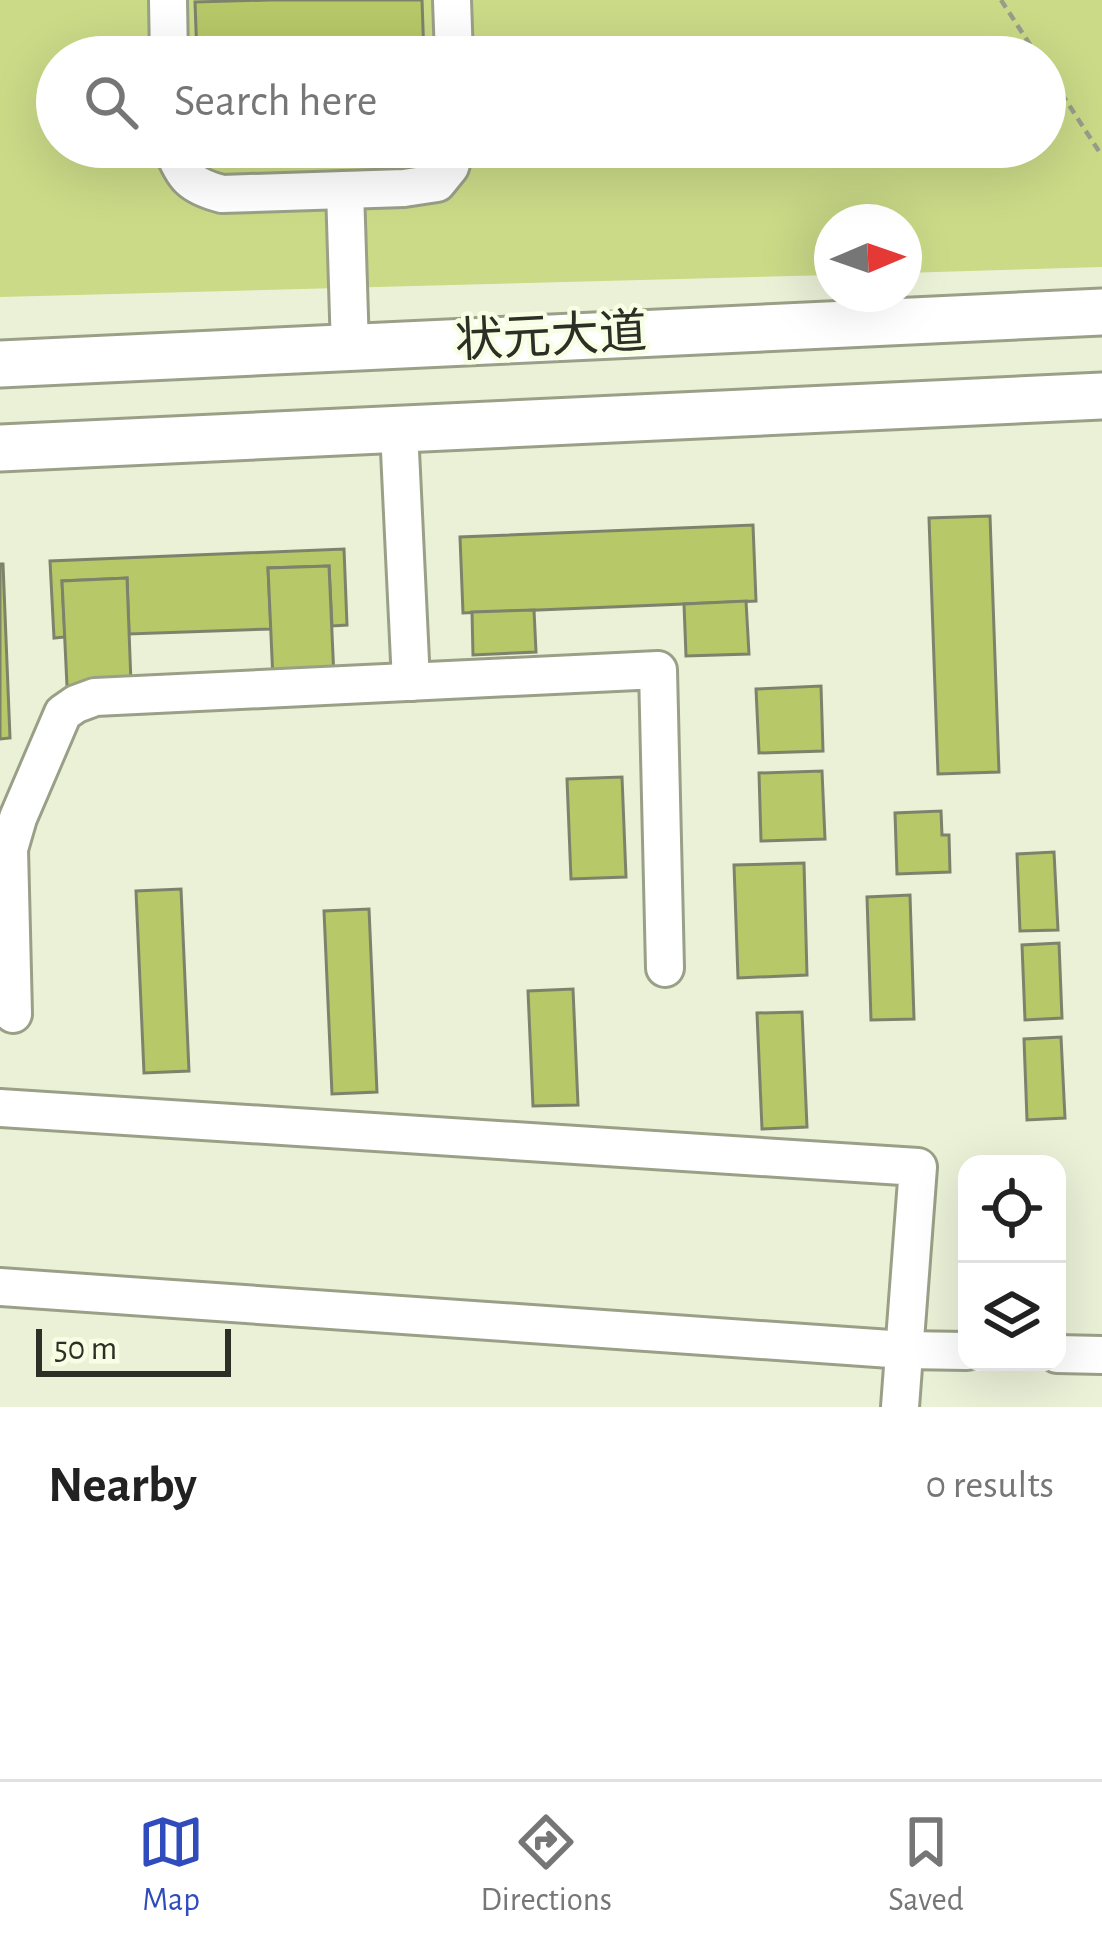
<!DOCTYPE html>
<html lang="en">
<head>
<meta charset="utf-8">
<style>
  body { margin:0; font-family:"Alegreya Sans","Noto Sans SC",sans-serif; background:#f2f2f2; color:#222 }
  .controls { position:absolute; right:36px; bottom:36px; display:grid; overflow:hidden; border-radius:24px; box-shadow:0 12px 48px #0002 }
  .controls button { width:108px; height:108px; display:grid; place-items:center; padding:0; border:0; border-bottom:3px solid #e0e0e0; background:#fff; color:#222; font:60px sans-serif }
  .compass { position:absolute; left:814px; top:204px; width:108px; height:108px; border-radius:50%; background:#fff; box-shadow:0 12px 48px #0002; rotate:88deg }
  .scale { position:absolute; left:36px; bottom:30px; width:195px; box-sizing:border-box; padding-left:12px; border:6px solid #2c2f25; border-top:0; font-size:33px; line-height:42px; white-space:nowrap; color:#2c2f25; -webkit-text-stroke:9px #f8fee4; paint-order:stroke }
  .list { margin:0; padding:0; list-style:none }
  h2 { display:flex; justify-content:space-between; align-items:center; height:156px; margin:0; padding:0 48px; font-size:51px }
  h2 small { font-size:39px; font-weight:400; color:#767676 }
  .icon { flex:none; width:66px; height:66px; fill:none; stroke:currentColor; stroke-width:2; stroke-linecap:round; stroke-linejoin:round }
  .map { position:relative; flex:none; width:1102px; height:1407px; overflow:hidden }
  .search { position:absolute; background:#fff; box-shadow:0 12px 48px #0002; left:36px; right:36px; top:36px; height:132px; display:flex; align-items:center; gap:30px; box-sizing:border-box; padding:0 42px; border-radius:66px; color:#767676; font-size:45px }
  .sheet { height:372px; background:#fff }
  nav { display:flex; justify-content:space-around; align-items:center; box-sizing:border-box; height:168px; border-top:3px solid #e0e0e0; background:#fff; font-size:33px; color:#767676 }
  nav a { display:grid; justify-items:center; gap:6px }
  nav .on { color:#304cbc }
  .map>svg:first-child { display:block }
</style>
</head>
<body>
<div class="map">
<svg width="1102" height="1407" viewBox="0 0 1102 1407">
  <rect width="100%" height="100%" fill="#ebf1d7"/>
  <!-- green -->
  <path fill="#cada87" fill-rule="evenodd" d="M0,0H1102V267L904,273V222H832V275L0,297ZM57,57H1045V147H57Z"/>
  <!-- building -->
  <g fill="#b6c868" stroke="#7d836b" stroke-width="3">
    <path d="M270,0H422L424,57H197L195,2Z"/>
    <path d="M990,516L999,772L938,774L929,518Z"/>
    <path d="M753,525L756,601L463,613L460,537Z"/>
    <path d="M344,549L347,625L332,626L329,566L268,568L271,629L129,634L127,578L62,581L65,637L54,638L50,561Z"/>
    <path d="M0,564H3L10,738L0,739Z"/>
    <path d="M329,566L334,678L273,680L268,568Z"/>
    <path d="M127,578L131,683L67,686L62,581Z"/>
    <path d="M746,601L749,654L686,656L684,604Z"/>
    <path d="M534,610L536,652L473,655L472,612Z"/>
    <path d="M821,686L823,751L759,753L756,689Z"/>
    <path d="M822,771L825,839L761,841L759,773Z"/>
    <path d="M622,777L626,877L571,879L567,779Z"/>
    <path d="M941,811L942,835H949L950,872L897,874L895,813Z"/>
    <path d="M1054,852L1058,930L1020,931L1017,854Z"/>
    <path d="M804,863L807,975L738,978L734,865Z"/>
    <path d="M181,889L189,1071L144,1073L136,891Z"/>
    <path d="M910,895L914,1019L871,1020L867,897Z"/>
    <path d="M369,909L377,1092L332,1094L324,911Z"/>
    <path d="M1059,943L1062,1018L1025,1020L1022,945Z"/>
    <path d="M573,989L578,1105L533,1106L528,991Z"/>
    <path d="M802,1012L807,1127L762,1129L757,1013Z"/>
    <path d="M1061,1037L1065,1118L1027,1120L1024,1039Z"/>
  </g>
  <g fill="none" stroke-linecap="round" stroke-linejoin="round">
    <defs>
      <g id="minor">
        <path d="M168,0L169,57"/>
        <path d="M452,0L454,57"/>
        <path d="M172,147C183,177 191,186 222,194L404,188L437,183L450,167L456,147"/>
        <path d="M345,190L350,348"/>
        <path d="M399,430L411,682"/>
        <path d="M13,1014L9,849L18,818L63,713L76,704L95,697L658,670L665,968"/>
        <path d="M0,1108L918,1167L900,1407"/>
        <path d="M0,1287L905,1350L967,1351"/>
        <path d="M1057,1354L1102,1355"/>
      </g>
      <g id="major">
        <path d="M0,364L1102,312"/>
        <path d="M0,448L1102,396"/>
      </g>
    </defs>
    <!-- minor casing -->
    <use href="#minor" stroke="#9aa087" stroke-width="42"/>
    <!-- major casing -->
    <use href="#major" stroke="#9aa087" stroke-width="51"/>
    <!-- path -->
    <g stroke="#989d8a" stroke-width="4.5" stroke-dasharray="9 6" stroke-linecap="butt">
      <path d="M1001,0L1038,57"/>
      <path d="M1045,68L1102,156"/>
    </g>
    <!-- minor -->
    <use href="#minor" stroke="#fff" stroke-width="36"/>
    <!-- major -->
    <use href="#major" stroke="#fff" stroke-width="45"/>
  </g>
  <g text-anchor="middle" dominant-baseline="central" stroke-width="9" stroke-linejoin="round" paint-order="stroke">
    <!-- street labels -->
    <g font-size="48" fill="#2c2f25" stroke="#f8fee4">
      <text transform="translate(551 338) rotate(-3)">状元大道</text>
    </g>
  </g>
</svg>
<div class="controls">
<button><svg class="icon" aria-label="locate" viewBox="0 0 24 24"><circle cx="12" cy="12" r="6"/><path d="M12 2v4M12 18v4M2 12h4M18 12h4"/></svg></button>
<button><svg class="icon" aria-label="layers" viewBox="0 0 24 24"><path d="M12 4l9 5-9 5-9-5zM3 14l9 5 9-5"/></svg></button>
</div>
<svg class="compass" viewBox="-18 -18 36 36"><path d="M0-13l5 13h-10z" fill="#e53935"/><path d="M0 13l5-13h-10z" fill="#767676"/></svg>
<div class="scale">50 m</div>
<div class="search"><svg class="icon" aria-label="search" viewBox="0 0 24 24"><circle cx="10" cy="10" r="6"/><path d="M15 15l6 6"/></svg>Search here</div>
</div>
<section class="sheet">
<h2>Nearby<small>0 results</small></h2>
<ul class="list">
</ul>
</section>
<nav>
<a class="on"><svg class="icon" aria-label="map" viewBox="0 0 24 24"><path d="M3 6l6-2 6 2 6-2v14l-6 2-6-2-6 2zM9 4v14M15 6v14"/></svg>Map</a>
<a><svg class="icon" aria-label="directions" viewBox="0 0 24 24"><path d="M12 3l9 9-9 9-9-9zM9 14v-3h6M13 9l2 2-2 2"/></svg>Directions</a>
<a><svg class="icon" aria-label="saved" viewBox="0 0 24 24"><path d="M7 4h10v16l-5-4-5 4z"/></svg>Saved</a>
</nav>
</body>
</html>
